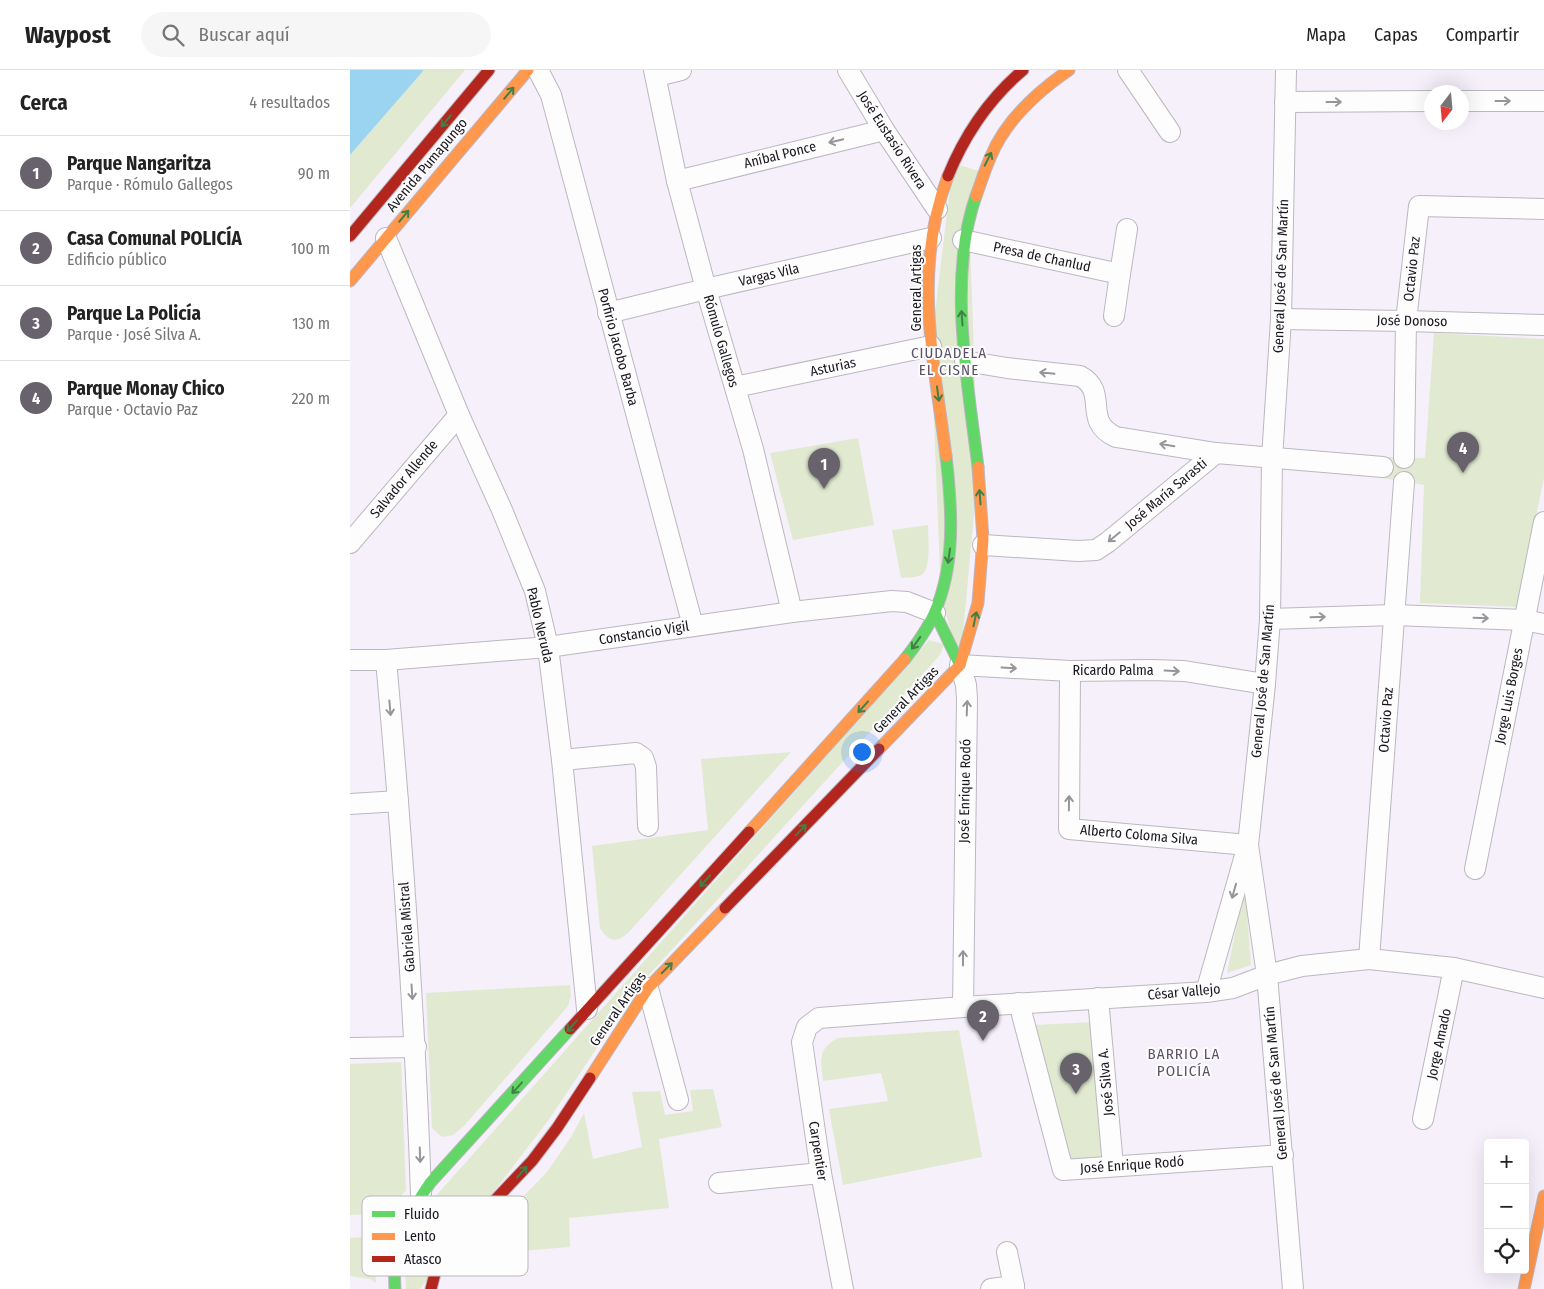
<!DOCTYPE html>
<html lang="es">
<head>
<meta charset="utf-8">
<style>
  body { margin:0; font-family:"Fira Sans Condensed",sans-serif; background:#f6f6f6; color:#222 }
  .controls { position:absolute; right:15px; bottom:15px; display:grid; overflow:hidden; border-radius:5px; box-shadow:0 5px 20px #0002 }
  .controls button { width:45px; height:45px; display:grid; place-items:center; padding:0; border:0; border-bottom:1px solid #e0e0e0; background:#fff; color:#222; font:25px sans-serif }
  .compass { position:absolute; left:1074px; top:15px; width:45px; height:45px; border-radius:50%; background:#fff; box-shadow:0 5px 20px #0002; rotate:196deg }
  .you { position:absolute; left:511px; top:681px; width:18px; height:18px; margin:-12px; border:4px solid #fff; border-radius:50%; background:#1a73e8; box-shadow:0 0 0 8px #1a73e833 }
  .badge { display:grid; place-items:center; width:32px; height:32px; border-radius:50%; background:#67626b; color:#fff; font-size:16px; font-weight:700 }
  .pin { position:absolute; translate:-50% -41px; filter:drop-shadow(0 1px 2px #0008) }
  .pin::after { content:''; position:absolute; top:26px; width:18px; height:15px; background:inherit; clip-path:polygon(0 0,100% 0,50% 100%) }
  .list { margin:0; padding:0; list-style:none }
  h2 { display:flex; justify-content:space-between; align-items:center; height:65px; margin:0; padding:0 20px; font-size:21px }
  h2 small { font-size:16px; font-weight:400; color:#767676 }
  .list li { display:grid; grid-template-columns:32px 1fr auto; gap:15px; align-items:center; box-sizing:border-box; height:75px; padding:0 20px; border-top:1px solid #e0e0e0 }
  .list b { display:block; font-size:19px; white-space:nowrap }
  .list p { margin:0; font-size:16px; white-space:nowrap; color:#767676 }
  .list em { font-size:16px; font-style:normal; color:#767676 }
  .icon { flex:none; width:28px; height:28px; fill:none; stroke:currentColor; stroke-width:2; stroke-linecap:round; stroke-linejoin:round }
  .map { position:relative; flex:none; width:1194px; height:1219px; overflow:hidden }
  header { display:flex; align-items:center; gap:30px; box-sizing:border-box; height:70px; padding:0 25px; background:#fff; border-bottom:1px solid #e0e0e0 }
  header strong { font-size:24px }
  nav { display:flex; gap:28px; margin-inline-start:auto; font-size:18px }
  .search { width:350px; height:45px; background:#f6f6f6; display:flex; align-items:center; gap:12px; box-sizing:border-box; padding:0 18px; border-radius:28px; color:#767676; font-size:19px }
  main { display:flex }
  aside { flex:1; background:#fff }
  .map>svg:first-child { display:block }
</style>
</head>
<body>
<header>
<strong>Waypost</strong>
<div class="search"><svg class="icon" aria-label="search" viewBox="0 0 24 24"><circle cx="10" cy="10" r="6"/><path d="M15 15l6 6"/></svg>Buscar aquí</div>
<nav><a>Mapa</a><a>Capas</a><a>Compartir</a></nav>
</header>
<main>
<aside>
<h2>Cerca<small>4 resultados</small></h2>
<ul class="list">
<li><span class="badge">1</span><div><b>Parque Nangaritza</b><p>Parque · Rómulo Gallegos</p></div><em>90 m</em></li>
<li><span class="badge">2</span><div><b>Casa Comunal POLICÍA</b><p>Edificio público</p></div><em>100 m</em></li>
<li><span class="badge">3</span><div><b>Parque La Policía</b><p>Parque · José Silva A.</p></div><em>130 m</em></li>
<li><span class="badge">4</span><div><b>Parque Monay Chico</b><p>Parque · Octavio Paz</p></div><em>220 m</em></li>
</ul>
</aside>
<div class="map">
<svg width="1194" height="1219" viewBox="0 0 1194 1219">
  <rect width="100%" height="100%" fill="#f5f0fa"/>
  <!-- green -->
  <g fill="#e1ead1">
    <path d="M74,0H115L0,138V85Z"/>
    <path d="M603,93L632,102L619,142L628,402L610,595L591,526L581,276Z"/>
    <path d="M1084,263L1194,269V408L1167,537L1070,533L1074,415L1032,408L1033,387L1075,388Z"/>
    <path d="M508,368L524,455L443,470L420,383Z"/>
    <path d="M578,455C578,466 582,500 571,505C566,508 557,507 551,508L542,460Z"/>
    <path d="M579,570L594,574L590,585L287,918L200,1048L70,1219H56L54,1190L69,1145Z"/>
    <path d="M441,682L278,863C266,874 258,871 250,858L242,776L358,760L351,689Z"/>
    <path d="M895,815L901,895L877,903Z"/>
    <path d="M220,915L221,926L218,936L114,1056L103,1065L92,1067L82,1058L76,923Z"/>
    <path d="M743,952L757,1092L718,1093L685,955Z"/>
    <path d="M609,960L632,1087L493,1115L479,1039L538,1031L531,1003L473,1011C471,990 467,979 488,968Z"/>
    <path d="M51,992L56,1120L44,1134L40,1143L0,1145V994Z"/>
    <path d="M363,1019L372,1057L309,1069L319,1138L219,1148L220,1177L144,1183L134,1201L104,1203L125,1176L197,1102L221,1067L234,1043L243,1089L292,1077L282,1022L310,1021L315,1045L343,1041L340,1020Z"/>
    <path d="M32,1166L25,1195L26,1213L20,1209L0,1206V1168Z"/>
  </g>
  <!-- water -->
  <path fill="#9bd4f0" d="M0,0H74L0,85Z"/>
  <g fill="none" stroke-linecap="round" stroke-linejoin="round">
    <defs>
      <g id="street">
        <path d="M188,0L201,25L343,556"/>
        <path d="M304,0L327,111L356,219L403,379L442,542"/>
        <path d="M498,0L534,60L587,139"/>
        <path d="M778,0L820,62"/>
        <path d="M936,0L931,249L922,388L920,549L915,614L898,775L917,905L943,1219"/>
        <path d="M307,6L331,0"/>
        <path d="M1112,31H1194"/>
        <path d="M935,32L1082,31"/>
        <path d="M327,111L534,60"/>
        <path d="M36,168L109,345L152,440L185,521L198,577L212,690L237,939"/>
        <path d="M613,170L770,204L777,159"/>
        <path d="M258,243L356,219L581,168"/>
        <path d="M764,246L770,204"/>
        <path d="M931,249L1056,251L1194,255"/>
        <path d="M615,291L657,298L730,306C760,322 731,351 766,367L866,383"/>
        <path d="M385,317L581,276"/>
        <path d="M1054,388L1056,251L1069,136L1194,139"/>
        <path d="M0,473L109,345"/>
        <path d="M633,475L728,481L746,480L758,472L866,383L1033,397"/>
        <path d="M920,549L1044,545L1174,550L1194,554"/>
        <path d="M0,590H36L198,577L442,542L542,531L557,532L585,543"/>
        <path d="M36,590C52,768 65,946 71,1125"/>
        <path d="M720,601L719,759L898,775L856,922"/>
        <path d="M212,690L286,683L293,688L296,697L298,756"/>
        <path d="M0,734L48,731"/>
        <path d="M1125,799L1194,452"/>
        <path d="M1019,889L1054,412"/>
        <path d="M298,918L328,1030"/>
        <path d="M748,928L763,1096"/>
        <path d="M669,933L713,1100L933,1085"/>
        <path d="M613,937L617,629L616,615L610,595L720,601L801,600L834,601L915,614"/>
        <path d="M0,978L66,977"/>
        <path d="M1073,1049L1104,898"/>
        <path d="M369,1113L471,1103"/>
        <path d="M657,1182L664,1216"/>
        <path d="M493,1219L471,1103L452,972L457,957L469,948L613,937L856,922L883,918L917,905L952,896L1019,889L1104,898L1194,918"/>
        <path d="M641,1219L664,1216V1219"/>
      </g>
      <g id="fast">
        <path d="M626,126C597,208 618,313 628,397"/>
        <path d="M585,543L610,595"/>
        <path d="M555,589C566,575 577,560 584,544C606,495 602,438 596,386"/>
        <path d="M45,1219C42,1176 56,1148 80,1113L220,959"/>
      </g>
      <g id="slow">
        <path d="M626,126C631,113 635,99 641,86C656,50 687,22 719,0"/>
        <path d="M0,211L178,0"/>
        <path d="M596,386C584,289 562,201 598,106"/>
        <path d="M529,679L610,595L628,533L633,469L628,397"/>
        <path d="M399,762L555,589"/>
        <path d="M240,1008L298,918L375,838"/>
        <path d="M1174,1219L1194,1126"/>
      </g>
      <g id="jam">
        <path d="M598,106C615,64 639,29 673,0"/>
        <path d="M0,166L139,0"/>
        <path d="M375,838L529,679"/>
        <path d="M220,959L399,762"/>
        <path d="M81,1219L87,1196L94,1184L182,1091L207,1058L240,1008"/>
      </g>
    </defs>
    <!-- street casing -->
    <use href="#street" stroke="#bcb7c0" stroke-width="22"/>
    <!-- fast casing -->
    <use href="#fast" stroke="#bcb7c0" stroke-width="13"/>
    <!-- slow casing -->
    <use href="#slow" stroke="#bcb7c0" stroke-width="13"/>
    <!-- jam casing -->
    <use href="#jam" stroke="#bcb7c0" stroke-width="13"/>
    <!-- street -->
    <use href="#street" stroke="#fefdfe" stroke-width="20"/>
    <!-- fast -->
    <use href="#fast" stroke="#63d668" stroke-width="11"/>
    <!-- slow -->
    <use href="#slow" stroke="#ff974d" stroke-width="11"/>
    <!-- jam -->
    <use href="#jam" stroke="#b3261e" stroke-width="11"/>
  </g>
  <!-- one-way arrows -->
  <defs><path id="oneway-shaft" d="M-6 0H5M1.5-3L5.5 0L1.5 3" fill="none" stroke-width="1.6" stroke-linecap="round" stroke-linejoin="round" transform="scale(1.25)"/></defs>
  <g stroke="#427f47">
    <use href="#oneway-shaft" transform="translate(159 23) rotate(-50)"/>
    <use href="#oneway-shaft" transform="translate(96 51) rotate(130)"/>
    <use href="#oneway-shaft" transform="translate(638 89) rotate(-63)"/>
    <use href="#oneway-shaft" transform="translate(54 146) rotate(-50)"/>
    <use href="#oneway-shaft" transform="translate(612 248) rotate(-94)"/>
    <use href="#oneway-shaft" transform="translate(588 324) rotate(82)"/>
    <use href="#oneway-shaft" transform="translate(630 427) rotate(-94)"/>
    <use href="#oneway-shaft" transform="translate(599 486) rotate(98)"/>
    <use href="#oneway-shaft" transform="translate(625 549) rotate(-78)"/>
    <use href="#oneway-shaft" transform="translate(566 573) rotate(125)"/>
    <use href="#oneway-shaft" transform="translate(513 637) rotate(132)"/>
    <use href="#oneway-shaft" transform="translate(451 760) rotate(-46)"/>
    <use href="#oneway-shaft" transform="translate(355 811) rotate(132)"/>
    <use href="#oneway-shaft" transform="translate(317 898) rotate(-45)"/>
    <use href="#oneway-shaft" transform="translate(222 956) rotate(132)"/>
    <use href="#oneway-shaft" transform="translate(167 1018) rotate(132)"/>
    <use href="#oneway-shaft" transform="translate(172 1102) rotate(-48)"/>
  </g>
  <g stroke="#979599">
    <use href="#oneway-shaft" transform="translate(1153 31)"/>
    <use href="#oneway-shaft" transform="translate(984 32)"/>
    <use href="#oneway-shaft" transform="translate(486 71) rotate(166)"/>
    <use href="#oneway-shaft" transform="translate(697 303) rotate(-174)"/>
    <use href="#oneway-shaft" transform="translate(817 375) rotate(-171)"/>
    <use href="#oneway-shaft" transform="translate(764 467) rotate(141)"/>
    <use href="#oneway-shaft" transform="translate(968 547) rotate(-2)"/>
    <use href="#oneway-shaft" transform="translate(1131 548) rotate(2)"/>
    <use href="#oneway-shaft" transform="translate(659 598) rotate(3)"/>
    <use href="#oneway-shaft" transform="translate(822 601) rotate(3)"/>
    <use href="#oneway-shaft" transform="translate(40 638) rotate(85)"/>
    <use href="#oneway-shaft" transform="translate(617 638) rotate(-88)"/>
    <use href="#oneway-shaft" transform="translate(719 733) rotate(-89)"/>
    <use href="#oneway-shaft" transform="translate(884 821) rotate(106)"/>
    <use href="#oneway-shaft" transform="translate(613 888) rotate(-90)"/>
    <use href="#oneway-shaft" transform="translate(62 922) rotate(86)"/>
    <use href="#oneway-shaft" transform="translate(70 1085) rotate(88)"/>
  </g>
  <g text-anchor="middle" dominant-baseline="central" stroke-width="4" stroke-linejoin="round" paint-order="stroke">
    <!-- street labels -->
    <g font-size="14" fill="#1a151e" stroke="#fdfdfd">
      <text transform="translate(542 70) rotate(57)">José Eustasio Rivera</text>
      <text transform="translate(430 85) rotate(-14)">Aníbal Ponce</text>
      <text transform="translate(77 95) rotate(-50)">Avenida Pumapungo</text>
      <text transform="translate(692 187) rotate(12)">Presa de Chanlud</text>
      <text transform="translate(1062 199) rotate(-84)">Octavio Paz</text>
      <text transform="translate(419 205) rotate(-13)">Vargas Vila</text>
      <text transform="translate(931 206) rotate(-88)">General José de San Martín</text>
      <text transform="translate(566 218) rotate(-90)">General Artigas</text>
      <text transform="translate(1062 251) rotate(1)">José Donoso</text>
      <text transform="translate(371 271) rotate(74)">Rómulo Gallegos</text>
      <text transform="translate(268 277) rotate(75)">Porfirio Jacobo Barba</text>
      <text transform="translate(483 297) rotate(-12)">Asturias</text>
      <text transform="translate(54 409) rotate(-50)">Salvador Allende</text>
      <text transform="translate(816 424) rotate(-40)">José María Sarasti</text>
      <text transform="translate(190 555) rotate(77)">Pablo Neruda</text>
      <text transform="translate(294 563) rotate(-9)">Constancio Vigil</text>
      <text x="763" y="600">Ricardo Palma</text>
      <text transform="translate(913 611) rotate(-85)">General José de San Martín</text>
      <text transform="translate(1159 626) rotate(-79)">Jorge Luis Borges</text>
      <text transform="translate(556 630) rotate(-46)">General Artigas</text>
      <text transform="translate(1036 650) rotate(-86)">Octavio Paz</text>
      <text transform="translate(615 721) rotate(-89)">José Enrique Rodó</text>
      <text transform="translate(789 765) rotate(5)">Alberto Coloma Silva</text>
      <text transform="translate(57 857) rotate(-94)">Gabriela Mistral</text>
      <text transform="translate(834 922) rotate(-5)">César Vallejo</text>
      <text transform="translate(268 939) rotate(-55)">General Artigas</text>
      <text transform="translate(1089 974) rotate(-78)">Jorge Amado</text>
      <text transform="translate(756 1012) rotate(-95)">José Silva A.</text>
      <text transform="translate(926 1013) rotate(-95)">General José de San Martín</text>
      <text transform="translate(468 1081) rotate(81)">Carpentier</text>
      <text transform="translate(782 1095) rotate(-4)">José Enrique Rodó</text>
    </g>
    <!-- neighbourhood labels -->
    <g font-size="15" letter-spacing="1" fill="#5c5167" stroke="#fdfdfd">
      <text x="599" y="283">CIUDADELA<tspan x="599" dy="17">EL CISNE</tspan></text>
      <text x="834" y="984">BARRIO LA<tspan x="834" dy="17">POLICÍA</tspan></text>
    </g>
  </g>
  <!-- legend -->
  <rect x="12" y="1126" width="166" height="80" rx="8" fill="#fdfdfd" stroke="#b9b7ba" stroke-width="1"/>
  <rect x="22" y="1141" width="23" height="6" fill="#63d668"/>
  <rect x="22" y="1163" width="23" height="7" fill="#ff974d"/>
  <rect x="22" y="1186" width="23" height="6" fill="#b3261e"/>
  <g font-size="14" fill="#1a151e">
    <text x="54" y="1149">Fluido</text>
    <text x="54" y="1171">Lento</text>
    <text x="54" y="1194">Atasco</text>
  </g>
</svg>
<div class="controls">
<button>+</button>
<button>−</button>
<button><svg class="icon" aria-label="locate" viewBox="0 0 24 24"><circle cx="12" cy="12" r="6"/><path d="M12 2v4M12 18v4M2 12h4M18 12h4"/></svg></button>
</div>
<svg class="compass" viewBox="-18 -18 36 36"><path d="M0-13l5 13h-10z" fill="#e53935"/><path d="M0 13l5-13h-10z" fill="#767676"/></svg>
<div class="you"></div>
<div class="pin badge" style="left:474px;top:419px">1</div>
<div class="pin badge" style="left:633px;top:971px">2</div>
<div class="pin badge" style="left:726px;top:1024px">3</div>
<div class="pin badge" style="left:1113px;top:403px">4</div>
</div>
</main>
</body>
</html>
